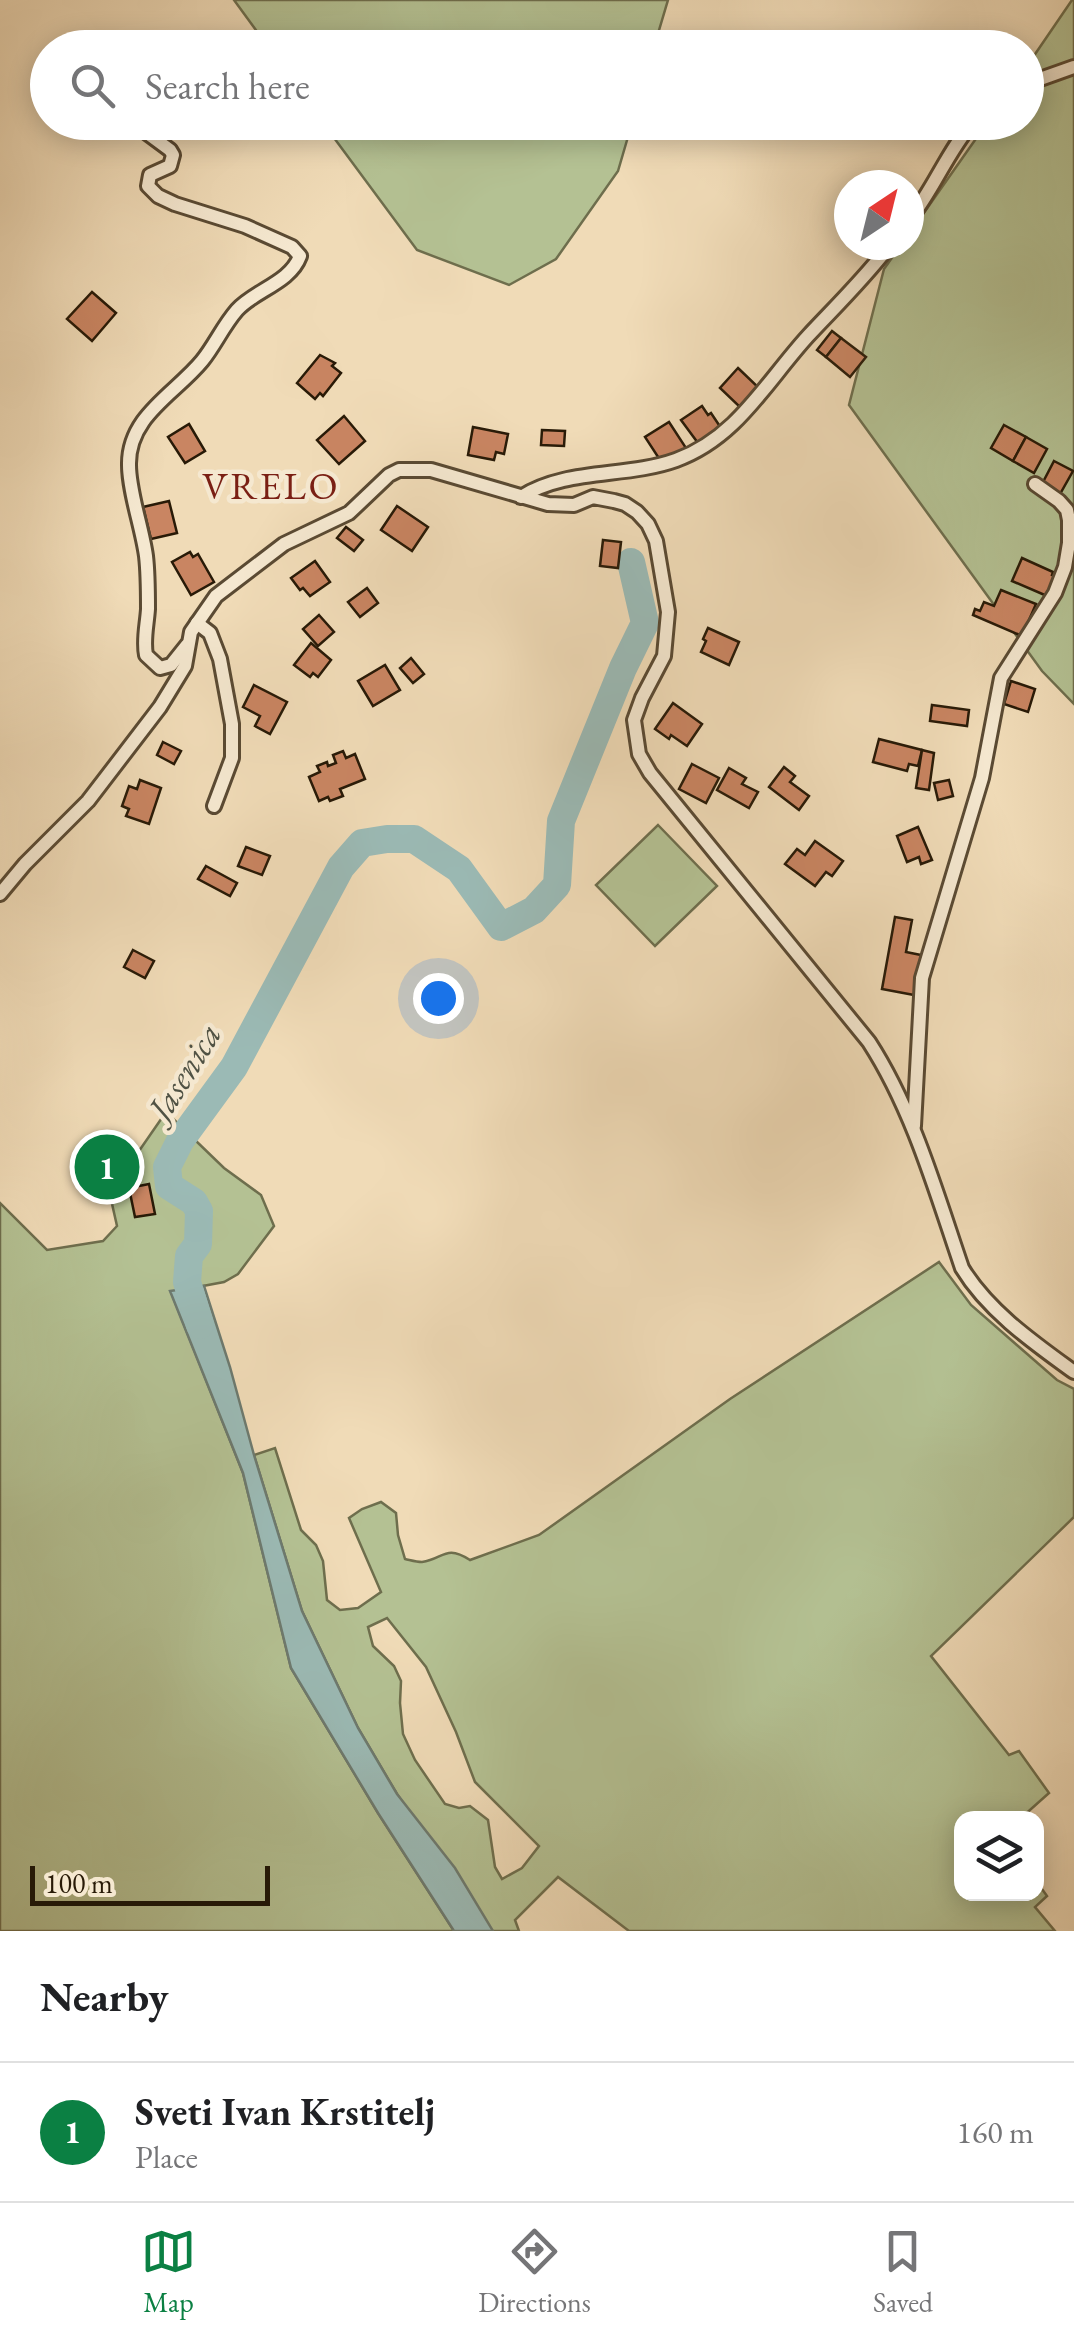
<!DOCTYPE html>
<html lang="en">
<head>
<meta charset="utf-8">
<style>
  body { margin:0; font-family:"EB Garamond",serif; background:#f6f6f6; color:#202124 }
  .controls { position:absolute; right:30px; bottom:30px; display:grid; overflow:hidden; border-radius:20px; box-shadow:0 5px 25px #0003 }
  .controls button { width:90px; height:90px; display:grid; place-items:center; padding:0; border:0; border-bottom:2px solid #e0e0e0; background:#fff; color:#202124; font:50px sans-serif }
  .compass { position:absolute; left:834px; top:170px; width:90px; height:90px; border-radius:50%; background:#fff; box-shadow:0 5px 25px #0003; rotate:35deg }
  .scale { position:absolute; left:30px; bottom:25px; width:240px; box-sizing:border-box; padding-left:10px; border:5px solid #281a07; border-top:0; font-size:28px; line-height:35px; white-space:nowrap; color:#281a07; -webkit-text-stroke:8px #f5e8d0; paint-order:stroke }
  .you { position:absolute; left:438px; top:998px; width:35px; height:35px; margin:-25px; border:8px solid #fff; border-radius:50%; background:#1a73e8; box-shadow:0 0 0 15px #1a73e833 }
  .badge { display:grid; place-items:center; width:65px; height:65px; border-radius:50%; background:#0b8043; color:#fff; font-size:32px; font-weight:700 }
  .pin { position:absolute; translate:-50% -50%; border:5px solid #fff; box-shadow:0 2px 10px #0006 }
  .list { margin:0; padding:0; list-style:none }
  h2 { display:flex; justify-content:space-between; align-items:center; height:130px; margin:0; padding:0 40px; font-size:42px }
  h2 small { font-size:32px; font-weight:400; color:#757577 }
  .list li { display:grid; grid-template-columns:65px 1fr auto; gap:30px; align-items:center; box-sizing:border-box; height:140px; padding:0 40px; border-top:2px solid #e0e0e0 }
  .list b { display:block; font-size:38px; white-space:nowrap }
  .list p { margin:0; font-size:32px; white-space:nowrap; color:#757577 }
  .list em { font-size:32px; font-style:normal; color:#757577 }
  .icon { flex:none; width:55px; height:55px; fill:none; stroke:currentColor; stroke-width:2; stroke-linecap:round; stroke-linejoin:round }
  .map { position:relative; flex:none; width:1074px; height:1931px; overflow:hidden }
  .search { position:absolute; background:#fff; box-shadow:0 5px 25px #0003; left:30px; right:30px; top:30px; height:110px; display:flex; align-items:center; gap:25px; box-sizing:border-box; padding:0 35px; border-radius:55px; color:#757577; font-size:38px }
  .sheet { height:270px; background:#fff }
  nav { display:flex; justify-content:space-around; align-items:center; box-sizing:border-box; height:140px; border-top:2px solid #e0e0e0; background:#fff; font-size:28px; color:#757577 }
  nav a { display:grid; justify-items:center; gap:5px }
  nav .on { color:#0b8043 }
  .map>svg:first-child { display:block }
</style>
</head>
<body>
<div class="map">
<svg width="1074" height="1931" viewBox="0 0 1074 1931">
  <rect width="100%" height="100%" fill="#f0dbb7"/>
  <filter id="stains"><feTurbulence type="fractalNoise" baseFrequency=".002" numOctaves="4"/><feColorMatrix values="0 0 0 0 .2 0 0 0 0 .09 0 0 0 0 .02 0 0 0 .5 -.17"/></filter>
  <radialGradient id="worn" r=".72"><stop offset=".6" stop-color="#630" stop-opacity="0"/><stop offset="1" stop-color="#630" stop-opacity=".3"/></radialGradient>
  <!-- green -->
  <g fill="#b4c193" stroke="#6e6e4d" stroke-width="2.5" fill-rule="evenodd">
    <path d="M234,0H668L654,47L269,48Z"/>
    <path d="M1072,0H1074V704L1042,671L849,405L884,269L901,245H909V234L987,123L1026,122L1027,66Z"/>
    <path d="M323,123H632L618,171L556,259L509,285L417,250Z"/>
    <path d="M658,825L717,886L655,946L596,885Z"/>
    <path d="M166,1112L224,1168L261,1195L274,1226L238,1274L224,1282L171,1292L243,1473L291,1668L378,1813L454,1931H0V1203L47,1250L103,1241L117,1226L101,1155L125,1144L135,1153L139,1151Z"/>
    <path d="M939,1262L971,1305L1057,1380L1074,1389V1517L931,1656L1009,1755L1019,1751L1049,1793L1021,1818H962V1894H1036L1037,1882L1047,1896L1035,1907L1055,1931H629L558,1877L515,1920L519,1931H491L397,1794L358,1728L302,1611L254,1455L275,1448L301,1530L316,1545L323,1561L327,1600L340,1610L358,1608L381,1592L349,1518L362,1509L381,1502L396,1513L398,1535L405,1559C410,1560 416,1562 422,1562C444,1559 445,1544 470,1560L539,1535L730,1399ZM387,1618L426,1667L456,1732L475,1782L539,1846L522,1868L502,1879L495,1867L488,1820L470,1806L459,1808L445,1804L415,1760L403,1734L400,1703L401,1681L394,1666L373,1646L368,1627Z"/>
  </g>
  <!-- water -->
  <path fill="#9bbab5" stroke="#6d7a6f" stroke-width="2.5" d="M204,1286L230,1367L254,1455L302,1611L358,1728L397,1794L455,1868L493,1931H454L378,1813L291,1668L243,1473L170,1291Z"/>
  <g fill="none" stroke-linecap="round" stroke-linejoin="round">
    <!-- river -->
    <path stroke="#9bbab5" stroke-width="28" d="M200,1325L187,1282L189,1256L198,1244L199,1211L194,1202L169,1186L167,1167L180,1141L234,1067L341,867L362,843L387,839H414L459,869L501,927L534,910L557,885L561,821L623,668L645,623L631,562"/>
  </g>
  <!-- building -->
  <g fill="#c98562" stroke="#281a07" stroke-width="2.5">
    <path d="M92,292L116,313L92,341L67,319Z"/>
    <path d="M832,331L841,338L826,357L817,350Z"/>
    <path d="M841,338L866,357L850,377L826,357Z"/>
    <path d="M320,355L335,363L332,366L341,373L323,396L320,393L315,399L297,383Z"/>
    <path d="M738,368L760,389L742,409L720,388Z"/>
    <path d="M702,406L708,415L711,413L721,428L698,443L681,420Z"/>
    <path d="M344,416L365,441L339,464L317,440Z"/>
    <path d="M669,422L686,448L662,463L645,437Z"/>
    <path d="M189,424L205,451L185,463L168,437Z"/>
    <path d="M1004,425L1026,437L1013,461L991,448Z"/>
    <path d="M473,427L508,434L504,454L496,452L494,460L468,455Z"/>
    <path d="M542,430L565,431L564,446L541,445Z"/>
    <path d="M1026,437L1047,449L1034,473L1013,461Z"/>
    <path d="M1054,461L1073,471L1060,494L1042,484Z"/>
    <path d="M169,501L177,533L151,539L143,507Z"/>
    <path d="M397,506L428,527L412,551L381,530Z"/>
    <path d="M346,527L363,540L354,551L337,538Z"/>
    <path d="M603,540L621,542L618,568L600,566Z"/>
    <path d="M190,552L193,557L198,554L214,582L191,595L172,562Z"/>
    <path d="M1022,558L1053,572L1052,575L1055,576L1047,596L1012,581Z"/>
    <path d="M315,561L330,582L310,596L303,588L300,590L291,578Z"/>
    <path d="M367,588L378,603L360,617L348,602Z"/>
    <path d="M1001,590L1036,604L1022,636L973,615L975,609L980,611L984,602L994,606Z"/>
    <path d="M319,615L334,632L318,646L303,629Z"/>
    <path d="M708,628L739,642L729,665L701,652L706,641L703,639Z"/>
    <path d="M311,643L331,660L318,677L313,673L310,677L294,665Z"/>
    <path d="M411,658L424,674L413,683L400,668Z"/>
    <path d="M385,665L400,690L373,706L358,681Z"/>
    <path d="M1011,681L1035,689L1028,712L1004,704Z"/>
    <path d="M254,685L287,702L270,734L255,726L260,716L243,707Z"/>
    <path d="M673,703L702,724L687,746L671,735L669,739L655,729Z"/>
    <path d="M932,705L969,710L967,726L930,721Z"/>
    <path d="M879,739L922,750L918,766L909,764L907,771L873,762Z"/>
    <path d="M163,742L181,751L174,764L157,755Z"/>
    <path d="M922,750L934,753L929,790L916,788Z"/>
    <path d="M343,751L346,758L355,754L365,779L340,789L343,796L330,801L328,797L319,801L309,777L320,772L317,766L327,762L328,766L336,763L333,755Z"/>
    <path d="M692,764L719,778L706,803L679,789Z"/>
    <path d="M784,767L795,776L790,782L809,796L799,810L769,787Z"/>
    <path d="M729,768L746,778L742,784L758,792L749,808L717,790Z"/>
    <path d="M140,780L161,788L149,824L126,816L129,809L122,806L129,786L137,789Z"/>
    <path d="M949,780L953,796L938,800L934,783Z"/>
    <path d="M918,827L932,860L921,864L919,857L907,862L897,836Z"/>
    <path d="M815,841L843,861L832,876L826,872L815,886L785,864L797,849L805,855Z"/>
    <path d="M246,847L270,856L262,875L238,866Z"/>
    <path d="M206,866L237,883L230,896L198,879Z"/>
    <path d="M895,917L912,920L906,952L921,955L914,995L882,989Z"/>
    <path d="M133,950L154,961L145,978L124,967Z"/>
    <path d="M149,1184L155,1214L135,1217L129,1188Z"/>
  </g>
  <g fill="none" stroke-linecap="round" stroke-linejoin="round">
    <defs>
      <g id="minor">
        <path d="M1026,84L1074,67"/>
        <path d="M147,133L170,150L173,155L170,166L150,175L148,186L158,196L175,204L245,226L292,247L300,256C290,283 255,290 237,310C223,326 215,345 202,361C175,394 128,416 129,465C129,492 142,527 146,556C148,573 148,592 148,609C147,625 143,640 146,655L160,668L171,665L187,645"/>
        <path d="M909,220C934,189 947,152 973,122"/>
        <path d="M521,497C566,468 626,478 676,460C737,438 766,382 808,336C836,306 865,278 890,245"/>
        <path d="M197,623L210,633L220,659L232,724V758L214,806"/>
        <path d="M0,894L25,864L88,801L160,707L185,666L191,632L216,596L284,544L349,513L389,475L399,470H431L548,504L574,505L593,497L614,501L625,504L637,512L648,524L656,541L668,612L664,656L642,698L634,720L639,754L650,773L869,1042C913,1110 936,1192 962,1268C988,1311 1034,1343 1074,1372"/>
        <path d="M914,1126L922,978L982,778L1001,678L1055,593L1065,567L1069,543V520L1067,510L1059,501L1035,484"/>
      </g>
    </defs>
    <!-- minor casing -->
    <use href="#minor" stroke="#5a4a33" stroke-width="18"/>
    <!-- minor -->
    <use href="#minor" stroke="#f5e8d0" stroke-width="12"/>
  </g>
  <g text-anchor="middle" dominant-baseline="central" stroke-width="9" stroke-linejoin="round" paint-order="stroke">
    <!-- water labels -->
    <g font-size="35" font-style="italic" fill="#505244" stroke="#f5e8d0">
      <text transform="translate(184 1071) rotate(-58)">Jasenica</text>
    </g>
    <!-- quarter labels -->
    <g font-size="38" letter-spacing="2.5" fill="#7a1f14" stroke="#f5e8d0">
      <text x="271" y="485">VRELO</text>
    </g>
  </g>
  <rect width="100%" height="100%" filter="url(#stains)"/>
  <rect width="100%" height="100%" fill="url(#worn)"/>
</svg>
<div class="controls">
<button><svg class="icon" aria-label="layers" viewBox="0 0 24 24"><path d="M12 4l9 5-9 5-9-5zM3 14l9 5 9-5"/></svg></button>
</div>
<svg class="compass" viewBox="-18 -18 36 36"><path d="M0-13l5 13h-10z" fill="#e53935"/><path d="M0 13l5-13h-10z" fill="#757577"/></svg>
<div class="scale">100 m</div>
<div class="you"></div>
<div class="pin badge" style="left:107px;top:1167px">1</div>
<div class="search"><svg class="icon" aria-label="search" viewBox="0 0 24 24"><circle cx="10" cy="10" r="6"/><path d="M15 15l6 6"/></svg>Search here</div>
</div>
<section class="sheet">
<h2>Nearby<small></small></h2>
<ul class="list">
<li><span class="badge">1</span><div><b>Sveti Ivan Krstitelj</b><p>Place</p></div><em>160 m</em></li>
</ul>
</section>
<nav>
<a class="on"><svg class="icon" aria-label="map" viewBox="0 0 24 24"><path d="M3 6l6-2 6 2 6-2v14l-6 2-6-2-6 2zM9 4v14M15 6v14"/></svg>Map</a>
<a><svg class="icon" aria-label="directions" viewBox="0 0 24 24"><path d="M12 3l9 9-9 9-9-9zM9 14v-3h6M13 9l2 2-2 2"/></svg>Directions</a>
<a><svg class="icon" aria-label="saved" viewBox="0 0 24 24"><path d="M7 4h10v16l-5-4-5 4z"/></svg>Saved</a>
</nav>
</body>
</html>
